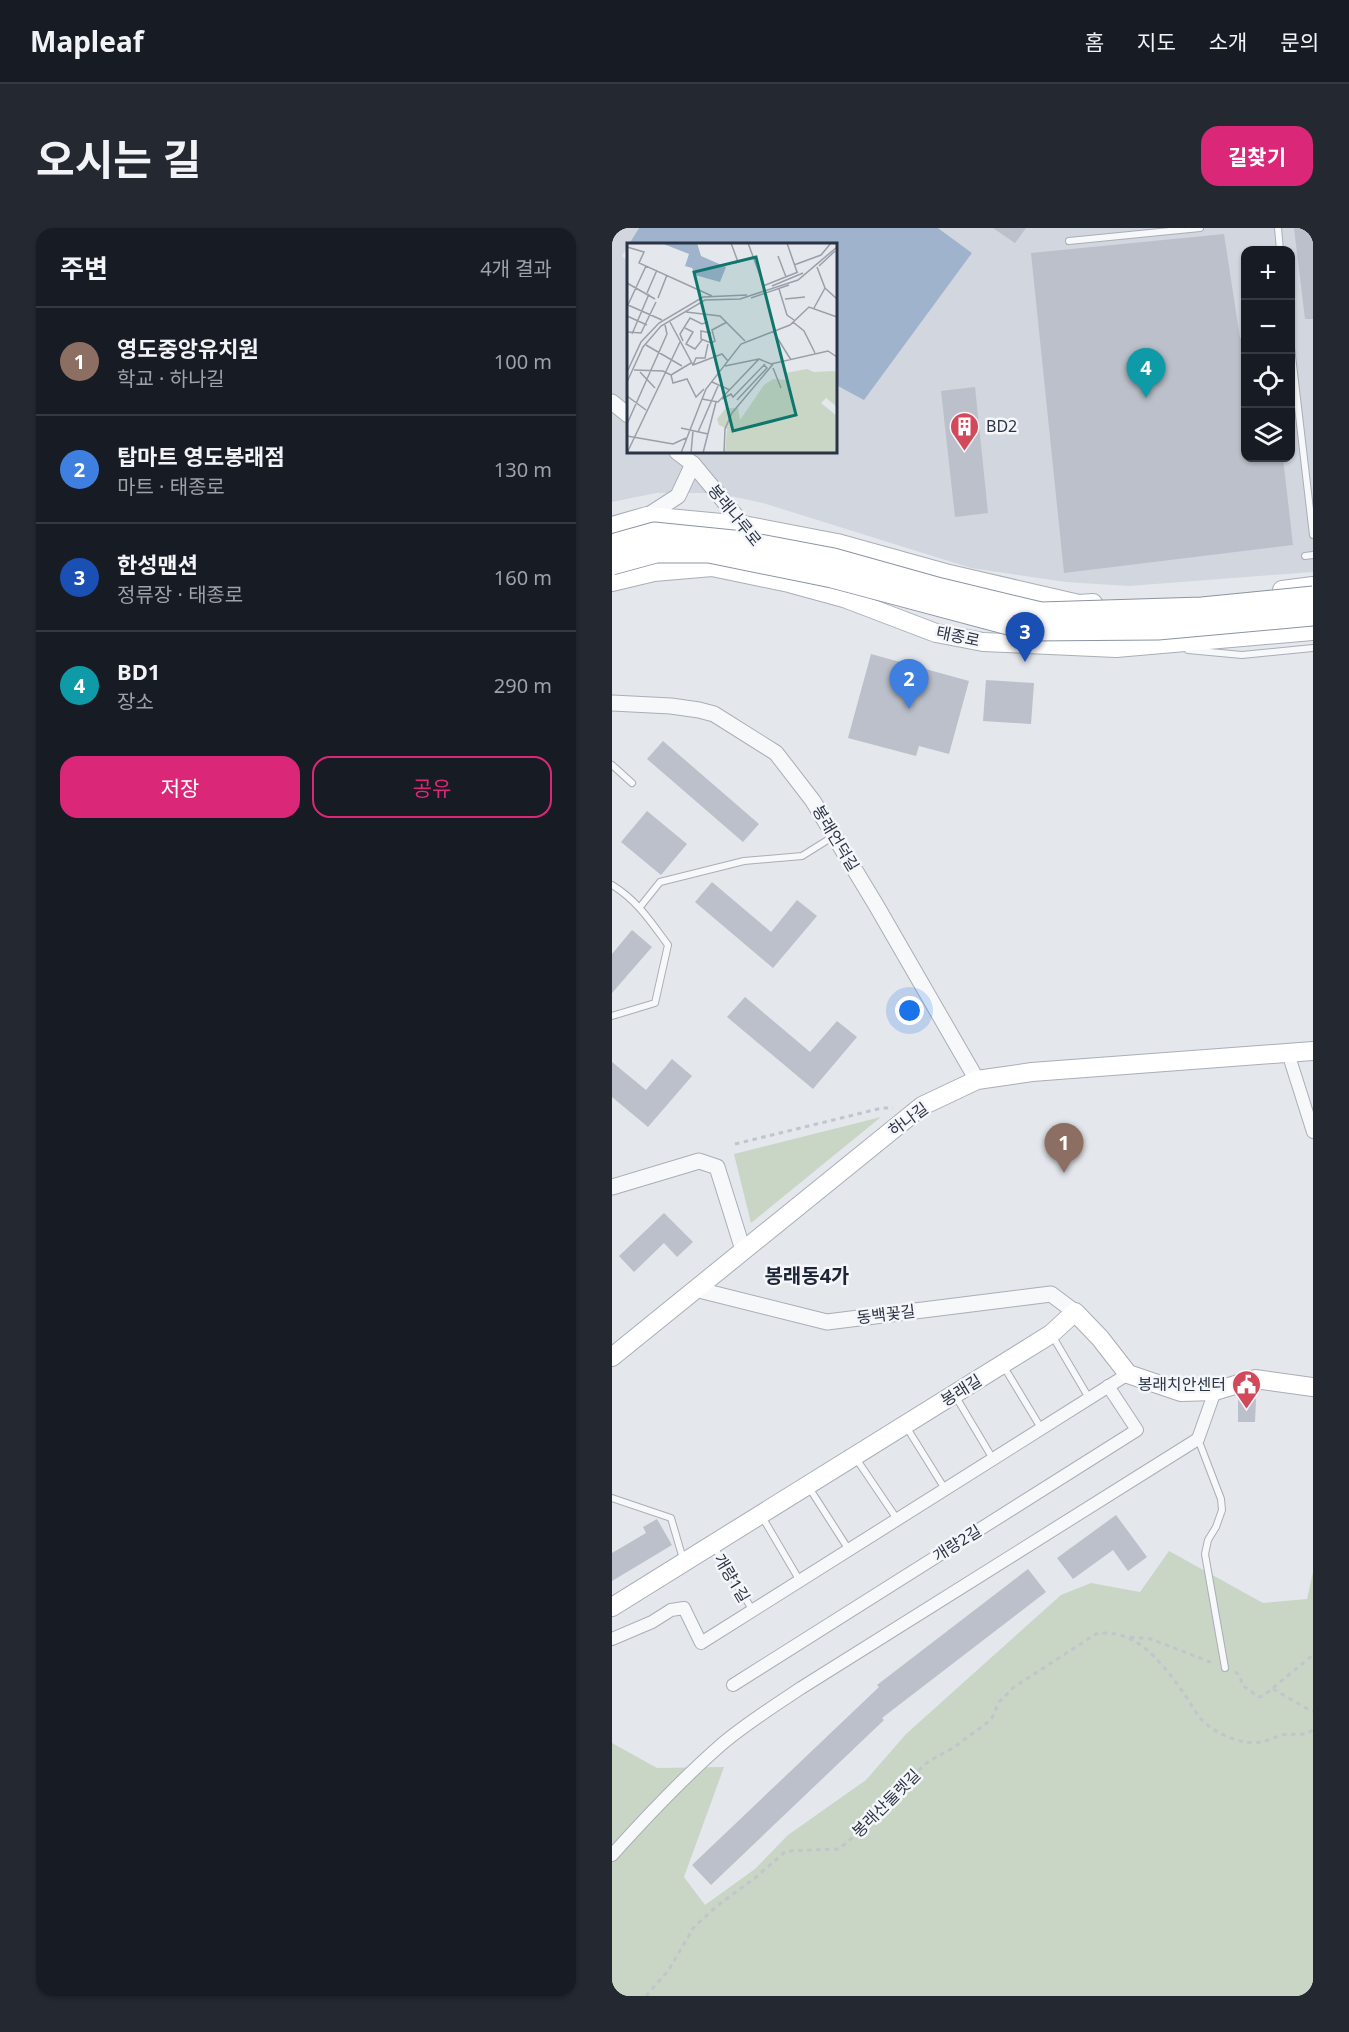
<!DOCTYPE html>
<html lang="ko">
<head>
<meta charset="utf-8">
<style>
  body { margin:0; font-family:"Noto Sans","Noto Sans KR",sans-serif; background:#242831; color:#f1f3f6 }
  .controls { position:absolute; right:18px; top:18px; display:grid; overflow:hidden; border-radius:12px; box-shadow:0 2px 4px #0004 }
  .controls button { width:54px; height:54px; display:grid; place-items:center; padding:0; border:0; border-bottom:2px solid #363941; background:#171b24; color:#f1f3f6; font:30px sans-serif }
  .you { position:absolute; left:298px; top:783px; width:21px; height:21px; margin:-15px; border:4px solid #fff; border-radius:50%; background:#1a73e8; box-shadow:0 0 0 9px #1a73e833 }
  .badge { display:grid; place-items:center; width:39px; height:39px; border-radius:50%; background:#db2777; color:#fff; font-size:20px; font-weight:700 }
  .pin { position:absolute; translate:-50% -50px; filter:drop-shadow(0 2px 3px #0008) }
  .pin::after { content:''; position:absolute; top:32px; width:21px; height:18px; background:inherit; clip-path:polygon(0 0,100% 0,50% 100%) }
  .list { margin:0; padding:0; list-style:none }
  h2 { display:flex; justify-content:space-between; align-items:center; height:78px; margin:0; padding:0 24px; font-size:26px }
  h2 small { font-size:20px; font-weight:400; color:#9ea1a6 }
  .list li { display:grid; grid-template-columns:39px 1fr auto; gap:18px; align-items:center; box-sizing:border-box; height:108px; padding:0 24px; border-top:2px solid #363941 }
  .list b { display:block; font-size:22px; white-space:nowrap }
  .list p { margin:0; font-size:20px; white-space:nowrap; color:#9ea1a6 }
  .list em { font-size:20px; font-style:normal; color:#9ea1a6 }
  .actions { display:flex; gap:12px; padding:18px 24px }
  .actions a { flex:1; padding:14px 0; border:2px solid #db2777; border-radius:18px; text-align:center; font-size:21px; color:#db2777 }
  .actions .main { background:#db2777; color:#fff }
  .icon { flex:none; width:33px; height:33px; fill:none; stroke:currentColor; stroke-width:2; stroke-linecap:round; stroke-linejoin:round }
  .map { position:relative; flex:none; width:701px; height:1768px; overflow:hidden; border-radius:18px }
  header { display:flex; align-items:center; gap:36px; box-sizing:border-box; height:84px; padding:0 30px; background:#171b24; border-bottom:2px solid #363941 }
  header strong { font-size:28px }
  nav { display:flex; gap:33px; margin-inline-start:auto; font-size:21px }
  .intro { display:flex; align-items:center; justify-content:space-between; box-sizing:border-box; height:144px; padding:0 36px }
  h1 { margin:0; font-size:42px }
  .button { padding:15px 27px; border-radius:18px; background:#db2777; color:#fff; font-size:21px; font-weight:700 }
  main { display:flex; gap:36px; padding:0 36px }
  aside { flex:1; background:#171b24; border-radius:18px; box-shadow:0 2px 4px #0004 }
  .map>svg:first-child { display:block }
</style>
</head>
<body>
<header>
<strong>Mapleaf</strong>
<nav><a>홈</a><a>지도</a><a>소개</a><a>문의</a></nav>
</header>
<div class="intro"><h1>오시는 길</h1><a class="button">길찾기</a></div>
<main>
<aside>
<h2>주변<small>4개 결과</small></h2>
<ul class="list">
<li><span class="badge" style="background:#8d6e63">1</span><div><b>영도중앙유치원</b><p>학교 · 하나길</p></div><em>100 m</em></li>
<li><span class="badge" style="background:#3f7fe0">2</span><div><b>탑마트 영도봉래점</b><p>마트 · 태종로</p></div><em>130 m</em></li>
<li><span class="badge" style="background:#1a4fb4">3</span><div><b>한성맨션</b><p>정류장 · 태종로</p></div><em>160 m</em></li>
<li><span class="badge" style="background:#0f9aa8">4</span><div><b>BD1</b><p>장소</p></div><em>290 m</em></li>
</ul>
<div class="actions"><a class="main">저장</a><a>공유</a></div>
</aside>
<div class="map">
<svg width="701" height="1768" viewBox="0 0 701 1768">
  <rect width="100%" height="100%" fill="#e4e7ec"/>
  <!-- built -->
  <path fill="#d2d6de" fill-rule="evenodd" d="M0,0H27L10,28L16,33V224H224V157L252,171L360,25L326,0H701V344L517,358L454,354L359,340L151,275L105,265H44L0,274ZM634,22H678V230H634Z"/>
  <!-- green -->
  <g fill="#c9d6c5">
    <path d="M269,889L139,995L122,926Z"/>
    <path d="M557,1323L651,1375L695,1371L701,1344V1768H0V1515L45,1540L112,1539L72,1649L93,1677L143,1641L176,1607L254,1552L294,1506L449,1367L479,1355L528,1364Z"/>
  </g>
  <!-- water -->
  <path fill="#9fb4cc" d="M27,0H326L360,25L252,172L224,157V16H17Z"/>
  <!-- building -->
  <g fill="#bbc0ca">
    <path d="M381,0H414L403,15Z"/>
    <path d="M682,0H701V91H693Z"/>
    <path d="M612,6L628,110H633V230H671L681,317L452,345L419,25Z"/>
    <path d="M363,159L376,285L343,289L329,163Z"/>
    <path d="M259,426L357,453L337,526L307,518L304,528L236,510Z"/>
    <path d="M374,452L422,455L419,496L371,493Z"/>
    <path d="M51,513L147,596L131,614L35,531Z"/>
    <path d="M35,583L75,616L49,647L9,614Z"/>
    <path d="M100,654L159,704L185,672L205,688L161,740L83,674Z"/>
    <path d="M20,702L40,719L0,765V726Z"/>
    <path d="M133,769L198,824L225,793L245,809L201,861L115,789Z"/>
    <path d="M60,831L80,848L36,899L0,869V834L34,862Z"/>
    <path d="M52,985L81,1014L65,1029L52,1015L22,1044L7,1028Z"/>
    <path d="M626,1170L644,1171L643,1194H626Z"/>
    <path d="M504,1287L535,1329L516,1343L501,1322L461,1351L445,1330Z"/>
    <path d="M45,1291L60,1317L0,1353V1325L34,1305L31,1299Z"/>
    <path d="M416,1341L434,1364L270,1490L272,1492L99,1657L80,1637L267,1459L265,1457Z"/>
  </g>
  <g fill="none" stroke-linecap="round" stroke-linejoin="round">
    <defs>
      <g id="service">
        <path d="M666,0L668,22"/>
        <path d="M457,13L588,0"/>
        <path d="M678,111L701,307"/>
        <path d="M693,328L701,327"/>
        <path d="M576,422L630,427L701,420"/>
        <path d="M0,537L20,555"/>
        <path d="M0,657C25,672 39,694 56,717L43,775L0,788"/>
        <path d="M28,679L48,654L132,633L190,628L222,608"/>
        <path d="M441,1109L477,1170"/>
        <path d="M392,1139L429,1200"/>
        <path d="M344,1169L381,1231"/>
        <path d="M295,1200L333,1261"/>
        <path d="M586,1211L609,1271L610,1282L604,1299L596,1312L593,1326L613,1440"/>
        <path d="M243,1229L285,1291"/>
        <path d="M196,1258L237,1322"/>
        <path d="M0,1270L59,1290L71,1331"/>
        <path d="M149,1287L188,1353"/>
        <path d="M101,1317L141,1383"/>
      </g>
      <g id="minor">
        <path d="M676,825L701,904"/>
        <path d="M0,1411L40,1394L59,1382L72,1380L89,1415L516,1146"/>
        <path d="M121,1457L525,1202L496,1158"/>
        <path d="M0,1627C35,1588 71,1550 110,1516C135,1495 162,1478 189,1460L586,1211L603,1163"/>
      </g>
      <g id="tertiary">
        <path d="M0,174L16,187"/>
        <path d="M65,224L81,236L135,301"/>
        <path d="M35,288L66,268L81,236"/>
        <path d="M0,475L59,478L87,482L102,486L164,525L201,573L264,677L365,852"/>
        <path d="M0,959L87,933L105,939L131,1022"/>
        <path d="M83,1061L215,1094L439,1066L463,1084"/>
      </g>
      <g id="secondary">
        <path d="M0,298L35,288L131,297L225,315L333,345L467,376L481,375"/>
        <path d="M0,354L42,344L100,339L177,355L232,370L324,405L371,414L504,420L701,403"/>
        <path d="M670,362L701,358"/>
        <path d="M0,1129L310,878L365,852L420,844L701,823"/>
        <path d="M0,1379L439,1106L463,1084L488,1110L516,1146L569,1164L603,1163L643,1151L701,1159"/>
      </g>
    </defs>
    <!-- service casing -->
    <use href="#service" stroke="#a9aeb7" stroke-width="8"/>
    <!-- minor casing -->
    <use href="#minor" stroke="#a9aeb7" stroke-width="14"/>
    <!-- tertiary casing -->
    <use href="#tertiary" stroke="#a9aeb7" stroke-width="17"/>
    <!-- secondary casing -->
    <use href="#secondary" stroke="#a9aeb7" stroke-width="20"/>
    <!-- path -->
    <g stroke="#c2c5cb" stroke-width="3" stroke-dasharray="4.5 4.5" stroke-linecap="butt">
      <path d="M123,916L270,880H281"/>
      <path d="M518,1409L539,1411L603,1436"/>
      <path d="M623,1444L628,1447L630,1457L647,1469L651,1468L701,1427"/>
      <path d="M661,1461L701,1484"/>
      <path d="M34,1768L56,1743L82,1699L106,1677L143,1650L174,1623L227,1621L267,1587L296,1552L317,1533L341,1520L379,1492L387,1474L402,1459L484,1406C521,1399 548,1432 568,1460C576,1470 581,1482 589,1491C599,1502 619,1512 634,1514C647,1517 658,1511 670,1507C682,1504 688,1510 701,1502"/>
    </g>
    <!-- service -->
    <use href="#service" stroke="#f7f8fa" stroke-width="6"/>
    <!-- minor -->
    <use href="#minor" stroke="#f7f8fa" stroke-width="12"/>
    <!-- tertiary -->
    <use href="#tertiary" stroke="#f7f8fa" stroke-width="15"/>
    <!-- secondary -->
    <use href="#secondary" stroke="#fff" stroke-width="18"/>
    <defs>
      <g id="trunk-bridge">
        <path d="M0,317L42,305L131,314L222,331L329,361L429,385L590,380L701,369"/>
        <path d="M0,336L44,324H97L220,349L419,402L546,401L701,387"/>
      </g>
    </defs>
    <!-- trunk-bridge casing -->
    <use href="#trunk-bridge" stroke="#8b94a3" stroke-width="23" stroke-linecap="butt"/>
    <!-- trunk-bridge -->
    <use href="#trunk-bridge" stroke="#fff" stroke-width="21"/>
  </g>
  <!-- icons -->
  <defs>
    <symbol id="building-pin" viewBox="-11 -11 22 30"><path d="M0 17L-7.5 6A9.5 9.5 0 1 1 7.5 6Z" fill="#d1495b" stroke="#f4f6f9"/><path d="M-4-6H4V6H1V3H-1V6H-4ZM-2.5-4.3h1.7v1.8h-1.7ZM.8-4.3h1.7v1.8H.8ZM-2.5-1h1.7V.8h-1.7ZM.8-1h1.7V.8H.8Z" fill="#fff"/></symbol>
    <symbol id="civic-pin" viewBox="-11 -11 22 30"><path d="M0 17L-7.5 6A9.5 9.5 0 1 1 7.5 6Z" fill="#d1495b" stroke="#f4f6f9"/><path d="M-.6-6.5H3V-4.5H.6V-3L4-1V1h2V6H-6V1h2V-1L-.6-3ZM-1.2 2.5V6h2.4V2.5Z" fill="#fff"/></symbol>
  </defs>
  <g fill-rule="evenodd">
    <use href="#building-pin" x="336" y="182" width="33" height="45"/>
    <use href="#civic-pin" x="618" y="1140" width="33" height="45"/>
  </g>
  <g text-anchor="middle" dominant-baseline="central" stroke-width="5" stroke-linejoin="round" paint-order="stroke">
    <!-- poi labels -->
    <g font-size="16" fill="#2b3445" stroke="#f4f6f9" text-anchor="start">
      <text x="374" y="198">BD2</text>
      <text x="614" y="1156" text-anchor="end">봉래치안센터</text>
    </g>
    <!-- street labels -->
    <g font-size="16" fill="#2b3445" stroke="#f4f6f9">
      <text transform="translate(123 287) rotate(51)">봉래나루로</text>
      <text transform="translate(346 408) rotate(12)">태종로</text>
      <text transform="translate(224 610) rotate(59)">봉래언덕길</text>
      <text transform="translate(296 891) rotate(-36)">하나길</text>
      <text transform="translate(274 1086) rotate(-7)">동백꽃길</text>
      <text transform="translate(349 1162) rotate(-32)">봉래길</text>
      <text transform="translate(345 1315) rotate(-32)">개량2길</text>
      <text transform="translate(120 1350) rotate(59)">개량1길</text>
      <text transform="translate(274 1575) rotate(-45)">봉래산둘렛길</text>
    </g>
    <!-- quarter labels -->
    <g font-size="20" font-weight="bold" fill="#1d2536" stroke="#f4f6f9">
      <text x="195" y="1047">봉래동4가</text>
    </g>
  </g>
  <!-- overview -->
  <g transform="translate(15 15)">
    <rect width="210" height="210" fill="#e4e7ec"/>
    <path d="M180,126L187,129L208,128L210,133L209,163L199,155L194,160L210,173V210H98L100,186L92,182L90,176L99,165H111L113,177L137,142L146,136L159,137V130Z" fill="#c9d6c5"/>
    <path d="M34,0H70L74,13L99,24L93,39L68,32L65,25L58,23L62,11Z" fill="#9fb4cc"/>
    <path fill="none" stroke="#9a9fa9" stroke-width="1.5" d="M104,0L111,19M121,0L137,43M160,0L170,29M0,4L17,9L12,20L85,53M151,13L159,34M108,20L126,14M167,22L194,12L204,0M192,23L208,8M190,24L198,45L210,56M0,40L28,56M136,43L171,29M145,43L176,30M152,46L160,72L167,77M20,50L30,27M31,55L40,32M124,55L162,42M158,56L178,54M1,62L35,77M0,64L19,23M187,65L198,45M59,69L93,73L118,98M0,73L20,82M43,79L66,122L95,111L101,118M166,79L177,88L188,110M58,85L66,89L59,101L68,106L75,97M146,88L164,117M1,89L14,90L29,59M84,90L74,88V96L84,100L88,98L85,87L100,79M5,91L22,51M56,98L53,91L63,75L75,81L81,79M19,102L55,123M66,122L69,115H78L81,101M98,123L132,116M146,125L154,145M7,127L36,128L44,132L46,140L60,136L69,154L77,146M0,129L14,99L32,80L76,54L120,52M13,129L28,145M44,132L64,120M0,139L16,104L34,83L78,57L113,56L171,37L210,4M85,139L103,147M0,153L19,167M75,156L91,159L132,116L144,121L201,108L210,114M95,156L104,151L106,154L138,121M110,157L140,125L137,122M0,181L40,91L38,82M54,185L81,191M71,189L91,143M0,193L46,201L59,195M0,210L53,99M54,210L79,146L114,101L163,82L182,64L210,74M64,210L66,188M76,210L89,159M97,210L98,186L105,170L147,120"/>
    <path fill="#0f766e" fill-opacity="0.15" stroke="#0f766e" stroke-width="3" d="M129,14L169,172L106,188L67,29Z"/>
    <rect width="210" height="210" fill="none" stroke="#2b3445" stroke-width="3"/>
  </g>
</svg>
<div class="controls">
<button>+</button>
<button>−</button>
<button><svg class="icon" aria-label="locate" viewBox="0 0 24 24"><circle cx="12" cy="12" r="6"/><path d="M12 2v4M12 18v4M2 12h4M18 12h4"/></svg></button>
<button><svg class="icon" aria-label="layers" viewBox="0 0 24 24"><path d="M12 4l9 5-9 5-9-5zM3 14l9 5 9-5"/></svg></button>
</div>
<div class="you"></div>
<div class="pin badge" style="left:452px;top:945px;background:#8d6e63">1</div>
<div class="pin badge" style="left:297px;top:481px;background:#3f7fe0">2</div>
<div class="pin badge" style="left:413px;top:434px;background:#1a4fb4">3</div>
<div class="pin badge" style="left:534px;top:170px;background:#0f9aa8">4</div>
</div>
</main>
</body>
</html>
